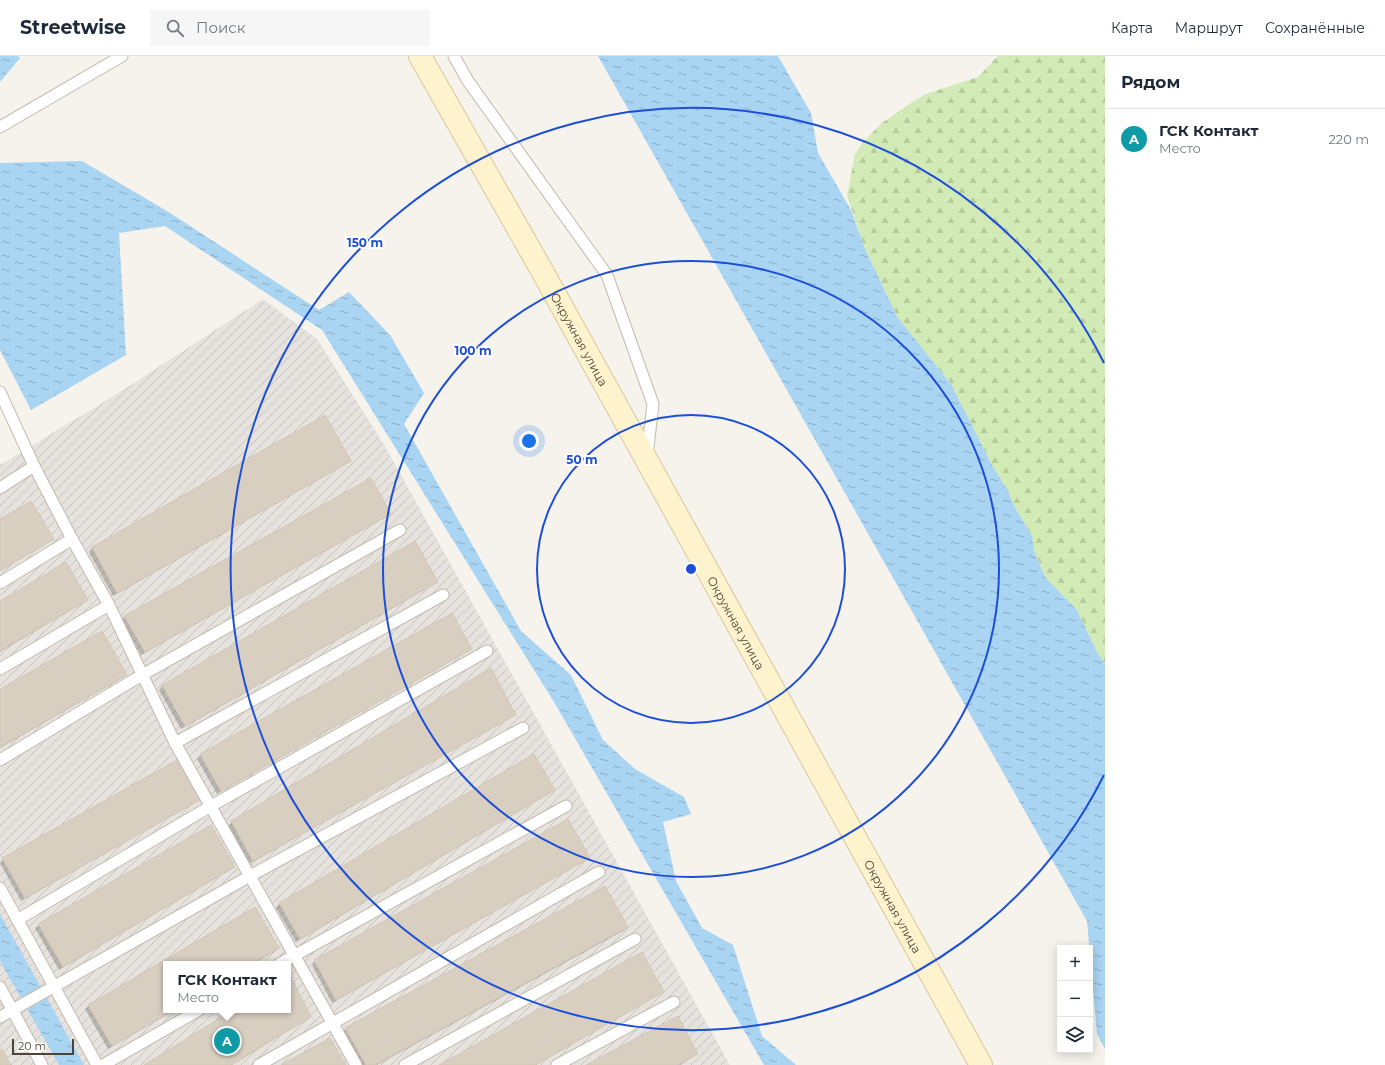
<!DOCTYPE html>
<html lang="ru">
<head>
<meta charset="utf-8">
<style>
  body { margin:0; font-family:Montserrat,sans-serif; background:#f6f6f7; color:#1f2937 }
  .controls { position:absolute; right:12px; bottom:12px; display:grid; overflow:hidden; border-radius:0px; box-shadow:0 2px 10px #0003 }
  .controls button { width:36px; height:36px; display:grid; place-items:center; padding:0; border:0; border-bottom:1px solid #e0e1e3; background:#fff; color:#1f2937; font:20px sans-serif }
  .scale { position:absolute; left:12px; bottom:10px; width:62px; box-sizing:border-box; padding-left:4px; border:2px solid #4b4439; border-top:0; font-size:11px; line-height:14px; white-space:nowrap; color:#4b4439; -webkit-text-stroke:3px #fff; paint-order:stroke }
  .you { position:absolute; left:529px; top:385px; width:14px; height:14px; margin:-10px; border:3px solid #fff; border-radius:50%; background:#1a73e8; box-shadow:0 0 0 6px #1a73e833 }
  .badge { display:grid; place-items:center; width:26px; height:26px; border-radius:50%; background:#fc3f1d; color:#fff; font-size:13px; font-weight:700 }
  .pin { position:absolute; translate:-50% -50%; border:2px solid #fff; box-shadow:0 1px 4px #0006 }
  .popup { position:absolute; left:163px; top:905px; width:128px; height:52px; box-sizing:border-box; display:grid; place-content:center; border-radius:0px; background:#fff; filter:drop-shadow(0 1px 3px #0005); font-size:13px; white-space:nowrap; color:#747a83 }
  .popup b { font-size:15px; color:#1f2937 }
  .popup::after { content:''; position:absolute; left:50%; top:100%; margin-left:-8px; border:8px solid transparent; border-top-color:#fff }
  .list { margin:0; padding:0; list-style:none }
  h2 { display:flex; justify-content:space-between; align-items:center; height:52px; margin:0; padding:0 16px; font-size:17px }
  h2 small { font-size:13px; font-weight:400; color:#747a83 }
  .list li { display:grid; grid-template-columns:26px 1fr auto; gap:12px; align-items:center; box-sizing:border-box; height:60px; padding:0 16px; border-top:1px solid #e0e1e3 }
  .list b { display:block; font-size:15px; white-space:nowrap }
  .list p { margin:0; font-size:13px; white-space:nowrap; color:#747a83 }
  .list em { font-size:13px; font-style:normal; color:#747a83 }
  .icon { flex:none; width:22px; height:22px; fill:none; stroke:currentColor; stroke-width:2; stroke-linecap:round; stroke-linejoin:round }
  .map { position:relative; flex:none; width:1105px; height:1009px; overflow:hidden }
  header { display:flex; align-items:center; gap:24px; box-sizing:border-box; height:56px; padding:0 20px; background:#fff; border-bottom:1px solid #e0e1e3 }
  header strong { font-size:19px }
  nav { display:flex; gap:22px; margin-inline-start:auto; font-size:14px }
  .search { width:280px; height:36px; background:#f6f6f7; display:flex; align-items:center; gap:10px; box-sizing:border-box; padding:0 14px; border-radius:0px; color:#747a83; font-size:15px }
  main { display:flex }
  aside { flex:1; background:#fff }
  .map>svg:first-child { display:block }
</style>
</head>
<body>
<header>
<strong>Streetwise</strong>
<div class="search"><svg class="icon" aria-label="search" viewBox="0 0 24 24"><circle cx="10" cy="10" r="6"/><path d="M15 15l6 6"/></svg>Поиск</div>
<nav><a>Карта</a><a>Маршрут</a><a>Сохранённые</a></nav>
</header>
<main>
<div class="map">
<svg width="1105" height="1009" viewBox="0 0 1105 1009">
  <defs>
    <pattern id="industrial-furrows" width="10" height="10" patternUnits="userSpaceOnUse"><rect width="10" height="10" fill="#e6e2dd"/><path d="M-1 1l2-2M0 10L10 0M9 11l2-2" fill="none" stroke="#c7c3be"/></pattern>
    <pattern id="forest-firs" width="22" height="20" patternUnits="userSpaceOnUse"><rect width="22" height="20" fill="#d2eab5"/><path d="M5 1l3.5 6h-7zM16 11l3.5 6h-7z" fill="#b6ca9c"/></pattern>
    <pattern id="water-ripples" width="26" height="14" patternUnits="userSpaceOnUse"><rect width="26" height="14" fill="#a9d4f2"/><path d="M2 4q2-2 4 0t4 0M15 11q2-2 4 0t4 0" fill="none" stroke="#8caec5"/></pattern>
  </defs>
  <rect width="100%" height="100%" fill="#f6f3ec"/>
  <!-- industrial -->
  <path fill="url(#industrial-furrows)" fill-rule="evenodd" d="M263,243L317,283L383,387L730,1009H0V409L120,336ZM166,908H288V954H166Z"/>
  <!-- forest -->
  <path fill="url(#forest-firs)" d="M998,0H1105V608L1097,596L1077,554L1045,521L1034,495L1032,480L1013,448L1008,435L992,409L951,328L898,262L866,195L847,140L855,98L863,86L882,67L915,44L926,38L978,21Z"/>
  <!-- water -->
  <g fill="url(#water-ripples)">
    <path d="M0,0H18L20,2L0,26Z"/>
    <path d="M598,0H778L811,57L818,97L851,154L866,195L898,262L951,328L992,409L1008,435L1013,448L1032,480L1034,495L1045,521L1077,554L1097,596L1105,608V993L1097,978L1087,865Z"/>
    <path d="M82,105L167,155L319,254L349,236L390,279L424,337L404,368L521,575L571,619L603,684L635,713L684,741L691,758L663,766L676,825L702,872L733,889L762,980L796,1009H764L554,646L322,274L165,170L119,177L126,299L31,354L0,294V107Z"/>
    <path d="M0,858L84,1009H59L0,905Z"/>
  </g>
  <!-- shadow -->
  <g fill="#0003">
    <path d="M325,360L350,404L346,408L113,540L89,496L92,492Z"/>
    <path d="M390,458L141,599L121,564L125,560Z"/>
    <path d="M0,465L53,483L0,515Z"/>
    <path d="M414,486L437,525L433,529L181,673L159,634L162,630Z"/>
    <path d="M86,543L83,547L0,596V546Z"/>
    <path d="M471,593L217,738L197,703L201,699Z"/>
    <path d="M126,619L122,622L0,692V635Z"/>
    <path d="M514,659L249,808L228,770L232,766Z"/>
    <path d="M534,699L554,733L550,737L296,886L276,852L279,848Z"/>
    <path d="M199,744L21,845L0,807L3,803Z"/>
    <path d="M589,802L332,947L312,909L315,905Z"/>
    <path d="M234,811L59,914L35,872L39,869Z"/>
    <path d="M254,852L278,892L274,896L253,908H166V954H175L108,993L85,953L88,950Z"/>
    <path d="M627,871L623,875L377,1009H360L342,976L346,973Z"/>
    <path d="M288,922L309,960L306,964L232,1009H145L235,954H288Z"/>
    <path d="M663,936L536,1009H441Z"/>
    <path d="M697,998L680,1009H588Z"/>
  </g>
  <!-- building -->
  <g fill="#d8cfc1" stroke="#d3c7b4">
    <path d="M325,359L351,405L117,537L92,491Z"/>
    <path d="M371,422L391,458L145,596L124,560Z"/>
    <path d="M31,445L54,483L0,515V463Z"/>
    <path d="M415,485L438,526L185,670L162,629Z"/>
    <path d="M66,506L88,544L0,595V545Z"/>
    <path d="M452,557L472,593L221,735L200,698Z"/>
    <path d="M102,575L127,619L0,691V633Z"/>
    <path d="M491,612L516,659L253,805L231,765Z"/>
    <path d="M534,698L555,734L300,883L279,847Z"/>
    <path d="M177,704L200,744L25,842L2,802Z"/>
    <path d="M568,763L590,802L336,944L314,904Z"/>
    <path d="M211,769L235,811L63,911L38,868Z"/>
    <path d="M605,830L628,871L375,1009H366L345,972Z"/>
    <path d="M255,851L279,892L252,908H166V954H174L112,990L88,949Z"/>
    <path d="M642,896L664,936L535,1009H439Z"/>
    <path d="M290,919L311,961L231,1009H144L233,954H288V921Z"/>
    <path d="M678,960L698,998L678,1009H586Z"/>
    <path d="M330,982L346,1009H281Z"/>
    <path d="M2,993L11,1009H0V994Z"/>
  </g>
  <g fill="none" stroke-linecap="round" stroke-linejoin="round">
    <defs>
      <g id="service">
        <path d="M454,0L468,25L607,219L653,348L647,400"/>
        <path d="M0,71L122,0"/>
        <path d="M0,336L34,410"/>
        <path d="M0,432L34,410L72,483L109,549L0,613"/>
        <path d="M0,527L72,483"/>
        <path d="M109,549L175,687L356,1009"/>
        <path d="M175,687L443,539"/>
        <path d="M0,704L142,619L400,474"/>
        <path d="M0,832L97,1009"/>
        <path d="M17,864L211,750L487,595"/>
        <path d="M279,908L566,750"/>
        <path d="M0,931L42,1009"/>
        <path d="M0,961L250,820L523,672"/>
        <path d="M103,1009L199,954"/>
        <path d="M259,1009L599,816"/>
        <path d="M405,1009L635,883"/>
        <path d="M557,1009L674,946"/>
      </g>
      <g id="secondary">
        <path id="s1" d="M420,0L541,213L981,1009"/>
      </g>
    </defs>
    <!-- service casing -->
    <use href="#service" stroke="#c2bbae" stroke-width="13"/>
    <!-- secondary casing -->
    <use href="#secondary" stroke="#d6c79b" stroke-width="24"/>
    <!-- service -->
    <use href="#service" stroke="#fff" stroke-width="11"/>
    <!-- secondary -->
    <use href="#secondary" stroke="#fff3cd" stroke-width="22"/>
  </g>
  <!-- distance rings -->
  <g fill="none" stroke="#1d4ed8" stroke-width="2">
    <circle cx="691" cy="513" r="154"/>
    <circle cx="691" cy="513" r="308"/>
    <path d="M1104 719A461 461 0 1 1 1104 307"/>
  </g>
  <g text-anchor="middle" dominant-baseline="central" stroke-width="4" stroke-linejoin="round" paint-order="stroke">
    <!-- street labels -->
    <g font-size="12" fill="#4b4439" stroke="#fff">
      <text stroke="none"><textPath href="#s1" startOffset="325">Окружная улица</textPath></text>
      <text stroke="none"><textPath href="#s1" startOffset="649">Окружная улица</textPath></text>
      <text stroke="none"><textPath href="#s1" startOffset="973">Окружная улица</textPath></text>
    </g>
  </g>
  <circle cx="691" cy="513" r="6" fill="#1d4ed8" stroke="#fff" stroke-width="2"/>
  <g font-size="12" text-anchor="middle" font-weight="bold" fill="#1d4ed8" stroke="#fff" stroke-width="4" stroke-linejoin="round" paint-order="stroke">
    <text x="365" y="191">150 m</text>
    <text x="473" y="299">100 m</text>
    <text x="582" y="408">50 m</text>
  </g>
</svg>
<div class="controls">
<button>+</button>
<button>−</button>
<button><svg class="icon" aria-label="layers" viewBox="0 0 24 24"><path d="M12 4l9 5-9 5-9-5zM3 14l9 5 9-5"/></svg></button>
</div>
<div class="scale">20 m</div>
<div class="you"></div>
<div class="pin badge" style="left:227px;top:985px;background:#0f9aa8">A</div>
<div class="popup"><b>ГСК Контакт</b>Место</div>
</div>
<aside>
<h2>Рядом<small></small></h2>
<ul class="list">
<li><span class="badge" style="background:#0f9aa8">A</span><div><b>ГСК Контакт</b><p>Место</p></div><em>220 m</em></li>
</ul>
</aside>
</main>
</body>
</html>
